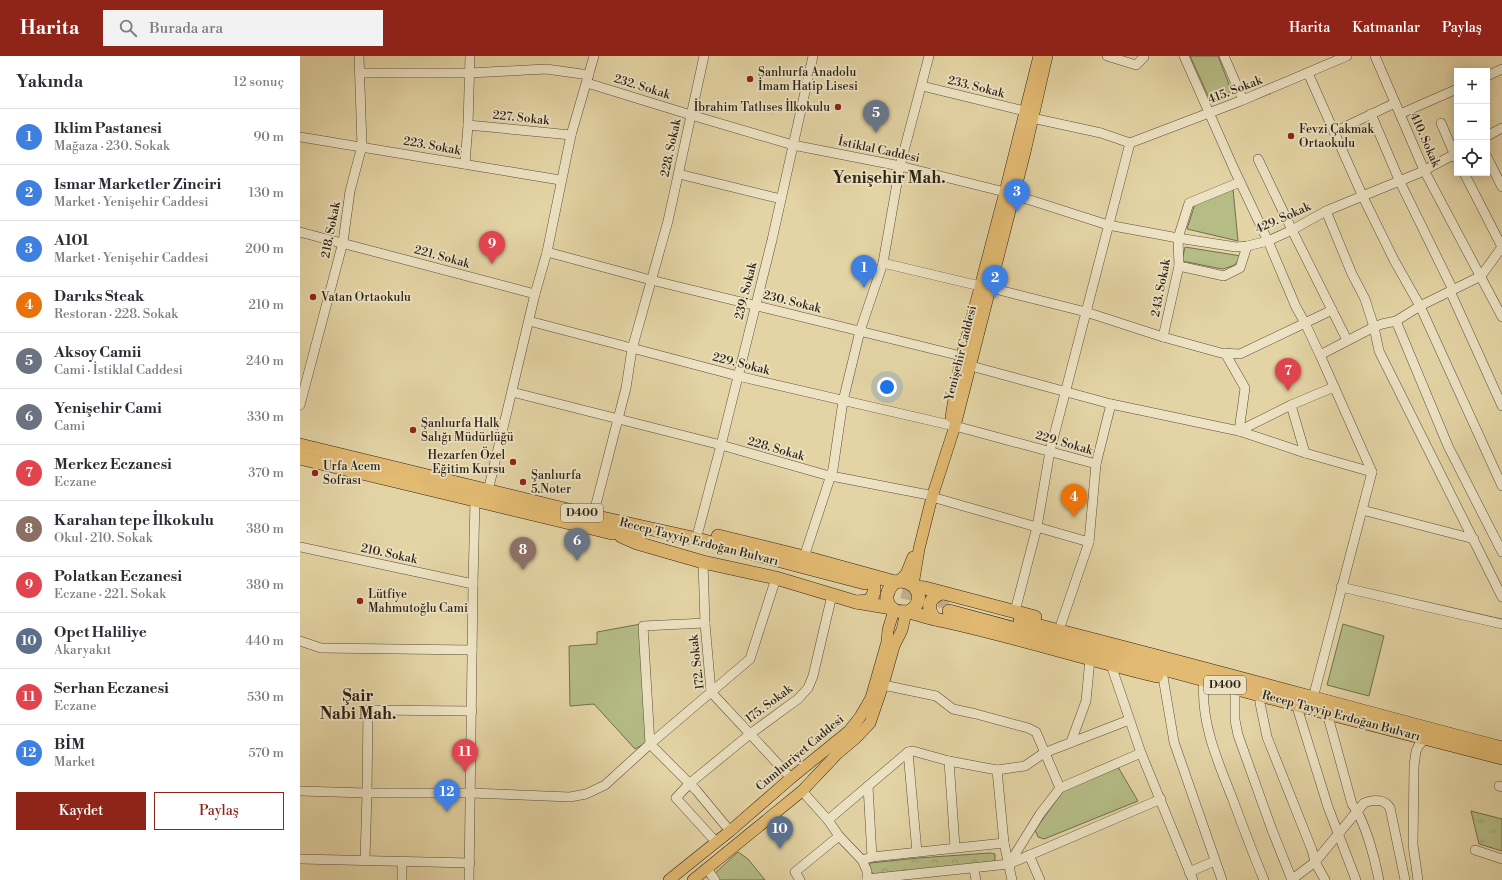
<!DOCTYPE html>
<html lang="tr">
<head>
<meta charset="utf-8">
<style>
  body { margin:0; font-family:"Libre Bodoni",serif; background:#f2f2f3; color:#2b2b33 }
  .controls { position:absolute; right:12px; top:12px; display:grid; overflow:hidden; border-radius:0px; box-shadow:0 2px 10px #0003 }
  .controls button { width:36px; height:36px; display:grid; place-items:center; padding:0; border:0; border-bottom:1px solid #e1e1e2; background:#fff; color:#2b2b33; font:20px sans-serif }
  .you { position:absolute; left:587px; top:331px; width:14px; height:14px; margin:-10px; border:3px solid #fff; border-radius:50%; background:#1a73e8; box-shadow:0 0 0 6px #1a73e833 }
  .badge { display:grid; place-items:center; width:26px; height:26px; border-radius:50%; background:#8f2418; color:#fff; font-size:13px; font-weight:700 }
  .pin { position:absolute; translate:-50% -33px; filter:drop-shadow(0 1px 2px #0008) }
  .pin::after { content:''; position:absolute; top:21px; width:14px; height:12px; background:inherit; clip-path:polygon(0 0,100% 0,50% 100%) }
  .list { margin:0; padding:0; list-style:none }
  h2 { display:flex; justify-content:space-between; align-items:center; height:52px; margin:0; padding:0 16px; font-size:17px }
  h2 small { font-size:13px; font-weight:400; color:#7c7c81 }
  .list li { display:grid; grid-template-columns:26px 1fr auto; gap:12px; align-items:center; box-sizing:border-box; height:56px; padding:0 16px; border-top:1px solid #e1e1e2 }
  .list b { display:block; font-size:15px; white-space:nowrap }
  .list p { margin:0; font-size:13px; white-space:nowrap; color:#7c7c81 }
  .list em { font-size:13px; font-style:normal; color:#7c7c81 }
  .actions { display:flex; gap:8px; padding:12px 16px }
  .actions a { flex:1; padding:9px 0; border:1px solid #8f2418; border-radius:0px; text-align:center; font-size:14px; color:#8f2418 }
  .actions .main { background:#8f2418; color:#fff }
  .icon { flex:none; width:22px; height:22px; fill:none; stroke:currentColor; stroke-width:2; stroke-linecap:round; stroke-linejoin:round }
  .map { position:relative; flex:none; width:1202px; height:824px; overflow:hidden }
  header { display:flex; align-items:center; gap:24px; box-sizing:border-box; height:56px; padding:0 20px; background:#8f2418; color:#fff }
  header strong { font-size:19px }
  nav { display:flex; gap:22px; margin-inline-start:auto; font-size:14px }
  .search { width:280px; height:36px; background:#f2f2f3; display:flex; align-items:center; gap:10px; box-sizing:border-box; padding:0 14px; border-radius:0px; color:#7c7c81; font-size:15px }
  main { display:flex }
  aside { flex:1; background:#fff }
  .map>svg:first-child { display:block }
</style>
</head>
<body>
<header>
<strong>Harita</strong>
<div class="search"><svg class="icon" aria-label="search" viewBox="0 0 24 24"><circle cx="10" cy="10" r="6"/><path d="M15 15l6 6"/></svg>Burada ara</div>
<nav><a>Harita</a><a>Katmanlar</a><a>Paylaş</a></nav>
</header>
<main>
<aside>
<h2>Yakında<small>12 sonuç</small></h2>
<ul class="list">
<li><span class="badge" style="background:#3f7fe0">1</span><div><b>Iklim Pastanesi</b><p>Mağaza · 230. Sokak</p></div><em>90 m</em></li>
<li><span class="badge" style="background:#3f7fe0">2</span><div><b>Ismar Marketler Zinciri</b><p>Market · Yenişehir Caddesi</p></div><em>130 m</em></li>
<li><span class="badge" style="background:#3f7fe0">3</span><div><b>A101</b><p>Market · Yenişehir Caddesi</p></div><em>200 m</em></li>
<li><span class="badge" style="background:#e8710a">4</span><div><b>Darıks Steak</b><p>Restoran · 228. Sokak</p></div><em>210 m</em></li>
<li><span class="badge" style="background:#6b7280">5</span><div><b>Aksoy Camii</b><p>Cami · İstiklal Caddesi</p></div><em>240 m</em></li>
<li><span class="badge" style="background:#6b7280">6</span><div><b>Yenişehir Cami</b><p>Cami</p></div><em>330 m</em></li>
<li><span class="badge" style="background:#e0444e">7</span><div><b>Merkez Eczanesi</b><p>Eczane</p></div><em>370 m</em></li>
<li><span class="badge" style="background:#8d6e63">8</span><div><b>Karahan tepe İlkokulu</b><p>Okul · 210. Sokak</p></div><em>380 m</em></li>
<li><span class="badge" style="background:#e0444e">9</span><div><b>Polatkan Eczanesi</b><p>Eczane · 221. Sokak</p></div><em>380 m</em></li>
<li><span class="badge" style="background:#5c6f8a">10</span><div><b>Opet Haliliye</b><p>Akaryakıt</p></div><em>440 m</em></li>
<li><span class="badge" style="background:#e0444e">11</span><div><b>Serhan Eczanesi</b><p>Eczane</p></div><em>530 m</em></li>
<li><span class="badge" style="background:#3f7fe0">12</span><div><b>BİM</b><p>Market</p></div><em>570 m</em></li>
</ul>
<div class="actions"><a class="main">Kaydet</a><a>Paylaş</a></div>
</aside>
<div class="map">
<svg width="1202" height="824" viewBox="0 0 1202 824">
  <defs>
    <pattern id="grass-tufts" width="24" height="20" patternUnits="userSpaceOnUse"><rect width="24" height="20" fill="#b5bc86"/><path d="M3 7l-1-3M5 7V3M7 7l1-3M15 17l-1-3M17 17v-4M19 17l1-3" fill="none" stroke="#9ca173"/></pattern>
    <pattern id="forest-crowns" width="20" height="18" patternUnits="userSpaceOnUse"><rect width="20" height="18" fill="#b5bc86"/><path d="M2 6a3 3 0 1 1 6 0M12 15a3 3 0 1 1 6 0" fill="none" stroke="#9ca173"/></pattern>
  </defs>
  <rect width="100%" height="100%" fill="#e4d4a5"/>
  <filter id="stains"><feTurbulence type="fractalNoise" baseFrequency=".005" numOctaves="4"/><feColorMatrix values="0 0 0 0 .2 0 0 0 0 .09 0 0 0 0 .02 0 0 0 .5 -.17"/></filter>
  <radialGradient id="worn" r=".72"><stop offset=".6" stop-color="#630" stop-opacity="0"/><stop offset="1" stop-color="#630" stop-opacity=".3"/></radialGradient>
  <!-- grass -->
  <path fill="url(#grass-tufts)" stroke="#706f4e" d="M1171,755L1202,763V795L1179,788Z"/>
  <!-- forest -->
  <path fill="url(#forest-crowns)" stroke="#706f4e" d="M690,797L695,798V803L693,807L575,819C570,815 568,813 570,807L618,802Z"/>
  <!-- park -->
  <g fill="#b5bc86" stroke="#706f4e">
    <path d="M890,0H918L932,36L910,44Z"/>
    <path d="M933,133L938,185L887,173L895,148Z"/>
    <path d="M885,191L941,200L935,209L923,213L917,212L882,205Z"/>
    <path d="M341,568L348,686L335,693L294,648L270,650L269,590L297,588V576Z"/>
    <path d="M1043,568L1084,580L1069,640L1027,629Z"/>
    <path d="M818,711L838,745L744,783L738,781L735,774L763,735Z"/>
    <path d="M438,796L448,803L465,824H417L413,819Z"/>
  </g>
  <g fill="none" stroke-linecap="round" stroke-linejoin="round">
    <!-- highway-tunnel -->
    <path stroke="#bfb089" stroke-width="13" stroke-dasharray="13 6" stroke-linecap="butt" d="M565,527L649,547"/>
    <defs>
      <g id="minor">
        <path d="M807,0L836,9L844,1"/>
        <path d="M884,0L934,113L968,185L996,251L1005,267L1032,254"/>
        <path d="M924,0L943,44"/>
        <path d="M1075,0L1124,114L1202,261"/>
        <path d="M60,17H169L246,13L289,19"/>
        <path d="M1008,17L1063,141L1094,204L1120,250L1202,430"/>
        <path d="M1187,20L1202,13"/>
        <path d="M287,27L391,59L493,89L600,110L705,136L808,169L878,182L936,191L947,190L968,185L992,174L1026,155L1119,117L1157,97"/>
        <path d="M622,30L725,55"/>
        <path d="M1071,58L1100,126L1153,234"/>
        <path d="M1100,58L1157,33"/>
        <path d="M732,62L801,77L830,87"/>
        <path d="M1141,67L1156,102"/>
        <path d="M168,69L271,79"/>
        <path d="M1034,76L1095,47"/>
        <path d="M1187,80L1202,72"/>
        <path d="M0,81L260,124"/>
        <path d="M830,87L943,44L1047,0"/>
        <path d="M1187,101L1202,131"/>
        <path d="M958,103L992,174L1047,284"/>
        <path d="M165,108L168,69L170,0"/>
        <path d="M1164,117L1202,191"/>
        <path d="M379,118L481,143"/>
        <path d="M1026,155L1052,218L1065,243L1074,271L1079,295L1202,541"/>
        <path d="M0,176L235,238"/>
        <path d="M247,196L351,224L661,300"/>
        <path d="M583,207L680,230"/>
        <path d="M879,210L924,220L940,212L947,190"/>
        <path d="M691,232L786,256L863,281L921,297L940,298L1005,267L1020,299L1074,271L1082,268L1096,265L1120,250L1181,220L1202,191"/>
        <path d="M1150,235L1202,350"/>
        <path d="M229,265L438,320L650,369"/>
        <path d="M1096,265L1148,390L1202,496"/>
        <path d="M863,281L879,210L878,182L889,147L940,126"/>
        <path d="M925,297L945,332L939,375L991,349L1005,397"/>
        <path d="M1020,299L1072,416"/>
        <path d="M671,310L811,348L939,375L1005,397L1072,416L1013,642"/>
        <path d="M212,336L421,389L526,419L629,439"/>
        <path d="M0,349L43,186L50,135L62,90L59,0"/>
        <path d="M991,349L1034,331"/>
        <path d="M655,370L796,408"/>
        <path d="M188,435L235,238L247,196L271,79L294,0"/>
        <path d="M632,441L789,486"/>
        <path d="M1062,454L1174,483"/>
        <path d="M293,460L326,332L332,293L368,165L404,0"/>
        <path d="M398,476L421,389L472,184L513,0"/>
        <path d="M0,491L173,528"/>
        <path d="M504,501L533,413L543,345L560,275L583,207L600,110L629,0"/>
        <path d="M403,506L405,567L411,636L491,722"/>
        <path d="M1041,531L1202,568"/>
        <path d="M715,555L737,471L750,395L830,87"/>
        <path d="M405,567L343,570L350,688L396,734L430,775"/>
        <path d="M761,568L789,486L796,408L811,348"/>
        <path d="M0,585L21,592L172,594"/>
        <path d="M811,609L841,697L893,824"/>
        <path d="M863,621L874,686L922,824"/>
        <path d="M904,624C900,666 918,706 933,744C943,771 953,798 964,824"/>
        <path d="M583,629L636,640L653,653L676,658L728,672L736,676L760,732L740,758L709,808"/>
        <path d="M935,632V664L938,679L972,774L992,824"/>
        <path d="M960,639V647L967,681L1012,794L1015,806L1025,824"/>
        <path d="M996,648L1028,751L1056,824"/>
        <path d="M1027,657L1052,748C1065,764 1075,803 1079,824"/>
        <path d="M771,686L786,645L790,603"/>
        <path d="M608,696L617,796"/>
        <path d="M649,705L655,791"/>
        <path d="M697,714L704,787L712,824"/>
        <path d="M568,730L572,801"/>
        <path d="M1199,730L1202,731"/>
        <path d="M760,732L841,697"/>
        <path d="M0,735L67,737L68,654L172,655"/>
        <path d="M502,735L528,764L539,780L562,804L567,815V824"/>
        <path d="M528,764L608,696L613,695L649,705L697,714L725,710L744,697L829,664"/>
        <path d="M416,786L376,742L389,728L450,678L498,643L508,632L513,620L532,539"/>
        <path d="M1175,794L1202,803"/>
        <path d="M729,799L740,824"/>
        <path d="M0,803L170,807"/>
        <path d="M65,804L67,737H171L270,741L286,738L305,729L350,688L450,603L476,522"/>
        <path d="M562,804L572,801L704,787"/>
        <path d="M102,805V824"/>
        <path d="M407,813L415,824"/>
        <path d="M674,813L676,824"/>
        <path d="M889,816L915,805"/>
        <path d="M567,823L709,808L861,743"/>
        <path d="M169,824L173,528L175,444"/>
        <path d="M500,824L495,816L539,780"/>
        <path d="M991,824L1015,806L1064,747C1073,743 1085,743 1090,752L1105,824"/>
        <path d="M1118,824L1113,789L1114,710L1116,695L1119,689L1125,683"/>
      </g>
      <g id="major">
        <path d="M651,361L660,307L705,136L739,0"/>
        <path d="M598,526L606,518L613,501"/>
        <path d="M613,529L619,493L632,441L655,370L725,96L747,0"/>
        <path d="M369,824L430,775L491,722L549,675L560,661L571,642L587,586L588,574L594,554"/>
        <path d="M393,824L502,735L537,698L556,682L570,667L583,629L594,590L602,574L606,556"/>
      </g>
      <g id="highway">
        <path d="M0,389L293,460L397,483L565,527"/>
        <path d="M0,402L312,477L331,476L341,478"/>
        <path d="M321,480L337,487L403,506L476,522L556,546L592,552"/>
        <path d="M418,480L504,501L595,526"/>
        <path d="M615,531L625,532L735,561"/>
        <path d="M557,546L568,545C577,538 575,528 569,520"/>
        <path d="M649,555L1027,657L1202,702"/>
        <path d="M608,556C628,546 617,521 595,526C587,533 583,545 592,553C597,557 603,555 609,556C621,559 632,563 644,565C716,581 786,603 857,620"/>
        <path d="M635,563C626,552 628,542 642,537"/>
        <path d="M720,565C881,605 1041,650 1202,692"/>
      </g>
    </defs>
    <!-- minor casing -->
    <use href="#minor" stroke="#5a4e3a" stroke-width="10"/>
    <!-- major casing -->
    <use href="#major" stroke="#2c2217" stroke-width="12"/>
    <!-- highway casing -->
    <use href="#highway" stroke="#2c2217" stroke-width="14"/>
    <!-- minor -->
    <use href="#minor" stroke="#ede3c4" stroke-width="9"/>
    <!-- major -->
    <use href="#major" stroke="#e2ba72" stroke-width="11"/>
    <!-- highway -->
    <use href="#highway" stroke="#e2ba72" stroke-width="13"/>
  </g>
  <!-- markers -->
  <g fill="#8f2418" stroke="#ede3c4" stroke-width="1.5">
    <circle cx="450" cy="23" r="4"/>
    <circle cx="538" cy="51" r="4"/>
    <circle cx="991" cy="80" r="4"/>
    <circle cx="13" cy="241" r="4"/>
    <circle cx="113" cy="374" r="4"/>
    <circle cx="213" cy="406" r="4"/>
    <circle cx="15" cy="417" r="4"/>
    <circle cx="223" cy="426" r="4"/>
    <circle cx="60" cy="545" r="4"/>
  </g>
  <g text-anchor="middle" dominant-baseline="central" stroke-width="3.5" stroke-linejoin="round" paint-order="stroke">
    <!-- shield labels -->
    <g fill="#ede3c4" stroke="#665c4b" stroke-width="1">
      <rect x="261" y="448" width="42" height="18" rx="3"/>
      <rect x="904" y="620" width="42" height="18" rx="3"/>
    </g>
    <g font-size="11" font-weight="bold" fill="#2c2217">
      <text x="282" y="457">D400</text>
      <text x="925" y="629">D400</text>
    </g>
    <!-- poi labels -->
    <g font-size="12" fill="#2c2217" stroke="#ede3c4" text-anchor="start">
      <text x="458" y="16">Şanlıurfa Anadolu<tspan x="458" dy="14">İmam Hatip Lisesi</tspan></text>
      <text x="530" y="51" text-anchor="end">İbrahim Tatlıses İlkokulu</text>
      <text x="999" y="73">Fevzi Çakmak<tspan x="999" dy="14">Ortaokulu</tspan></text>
      <text x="21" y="241">Vatan Ortaokulu</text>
      <text x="121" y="367">Şanlıurfa Halk<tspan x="121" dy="14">Salığı Müdürlüğü</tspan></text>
      <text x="205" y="399" text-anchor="end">Hezarfen Özel<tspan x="205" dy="14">Eğitim Kursu</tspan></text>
      <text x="23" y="410">Urfa Acem<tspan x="23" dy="14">Sofrası</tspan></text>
      <text x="231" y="419">Şanlıurfa<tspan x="231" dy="14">5.Noter</tspan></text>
      <text x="68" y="538">Lütfiye<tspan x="68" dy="14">Mahmutoğlu Cami</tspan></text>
    </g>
    <!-- street labels -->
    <g font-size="12" fill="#2c2217" stroke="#ede3c4">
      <text transform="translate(342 31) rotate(17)">232. Sokak</text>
      <text transform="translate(676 31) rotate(14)">233. Sokak</text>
      <text transform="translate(935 34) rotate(-21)">415. Sokak</text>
      <text transform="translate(221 62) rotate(6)">227. Sokak</text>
      <text transform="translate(1125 84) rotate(66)">410. Sokak</text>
      <text transform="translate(132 90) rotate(10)">223. Sokak</text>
      <text transform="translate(371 92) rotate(-78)">228. Sokak</text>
      <text transform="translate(579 94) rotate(12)">İstiklal Caddesi</text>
      <text transform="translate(983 162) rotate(-24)">429. Sokak</text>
      <text transform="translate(31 174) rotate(-79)">218. Sokak</text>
      <text transform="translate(142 201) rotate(15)">221. Sokak</text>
      <text transform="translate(861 232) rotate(-79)">243. Sokak</text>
      <text transform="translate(446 235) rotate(-76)">239. Sokak</text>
      <text transform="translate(492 246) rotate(14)">230. Sokak</text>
      <text transform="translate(661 297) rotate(-76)">Yenişehir Caddesi</text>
      <text transform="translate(441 308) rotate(14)">229. Sokak</text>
      <text transform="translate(764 387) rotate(16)">229. Sokak</text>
      <text transform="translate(476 393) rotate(16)">228. Sokak</text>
      <text transform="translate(399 486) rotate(14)">Recep Tayyip Erdoğan Bulvarı</text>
      <text transform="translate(89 498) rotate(12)">210. Sokak</text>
      <text transform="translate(397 606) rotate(-97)">172. Sokak</text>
      <text transform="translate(469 648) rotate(-37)">175. Sokak</text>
      <text transform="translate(1041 660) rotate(15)">Recep Tayyip Erdoğan Bulvarı</text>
      <text transform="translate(500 697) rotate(-40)">Cumhuriyet Caddesi</text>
    </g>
    <!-- district labels -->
    <g font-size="16" font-weight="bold" fill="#2c2217" stroke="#ede3c4">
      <text x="589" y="122">Yenişehir Mah.</text>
      <text x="58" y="640">Şair<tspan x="58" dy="18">Nabi Mah.</tspan></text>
    </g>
  </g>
  <rect width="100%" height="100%" filter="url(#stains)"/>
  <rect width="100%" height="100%" fill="url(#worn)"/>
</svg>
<div class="controls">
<button>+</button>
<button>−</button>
<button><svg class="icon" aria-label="locate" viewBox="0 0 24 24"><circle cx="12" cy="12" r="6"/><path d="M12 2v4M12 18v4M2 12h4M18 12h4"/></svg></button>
</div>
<div class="you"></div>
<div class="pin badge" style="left:564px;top:232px;background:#3f7fe0">1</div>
<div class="pin badge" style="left:695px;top:242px;background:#3f7fe0">2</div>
<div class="pin badge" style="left:717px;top:156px;background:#3f7fe0">3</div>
<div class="pin badge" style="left:774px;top:461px;background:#e8710a">4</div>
<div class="pin badge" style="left:576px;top:77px;background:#6b7280">5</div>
<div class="pin badge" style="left:277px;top:505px;background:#6b7280">6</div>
<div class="pin badge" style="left:988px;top:335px;background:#e0444e">7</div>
<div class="pin badge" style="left:223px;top:514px;background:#8d6e63">8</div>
<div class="pin badge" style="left:192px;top:208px;background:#e0444e">9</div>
<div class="pin badge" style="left:480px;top:793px;background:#5c6f8a">10</div>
<div class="pin badge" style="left:165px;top:716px;background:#e0444e">11</div>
<div class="pin badge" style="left:147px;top:756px;background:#3f7fe0">12</div>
</div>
</main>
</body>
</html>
